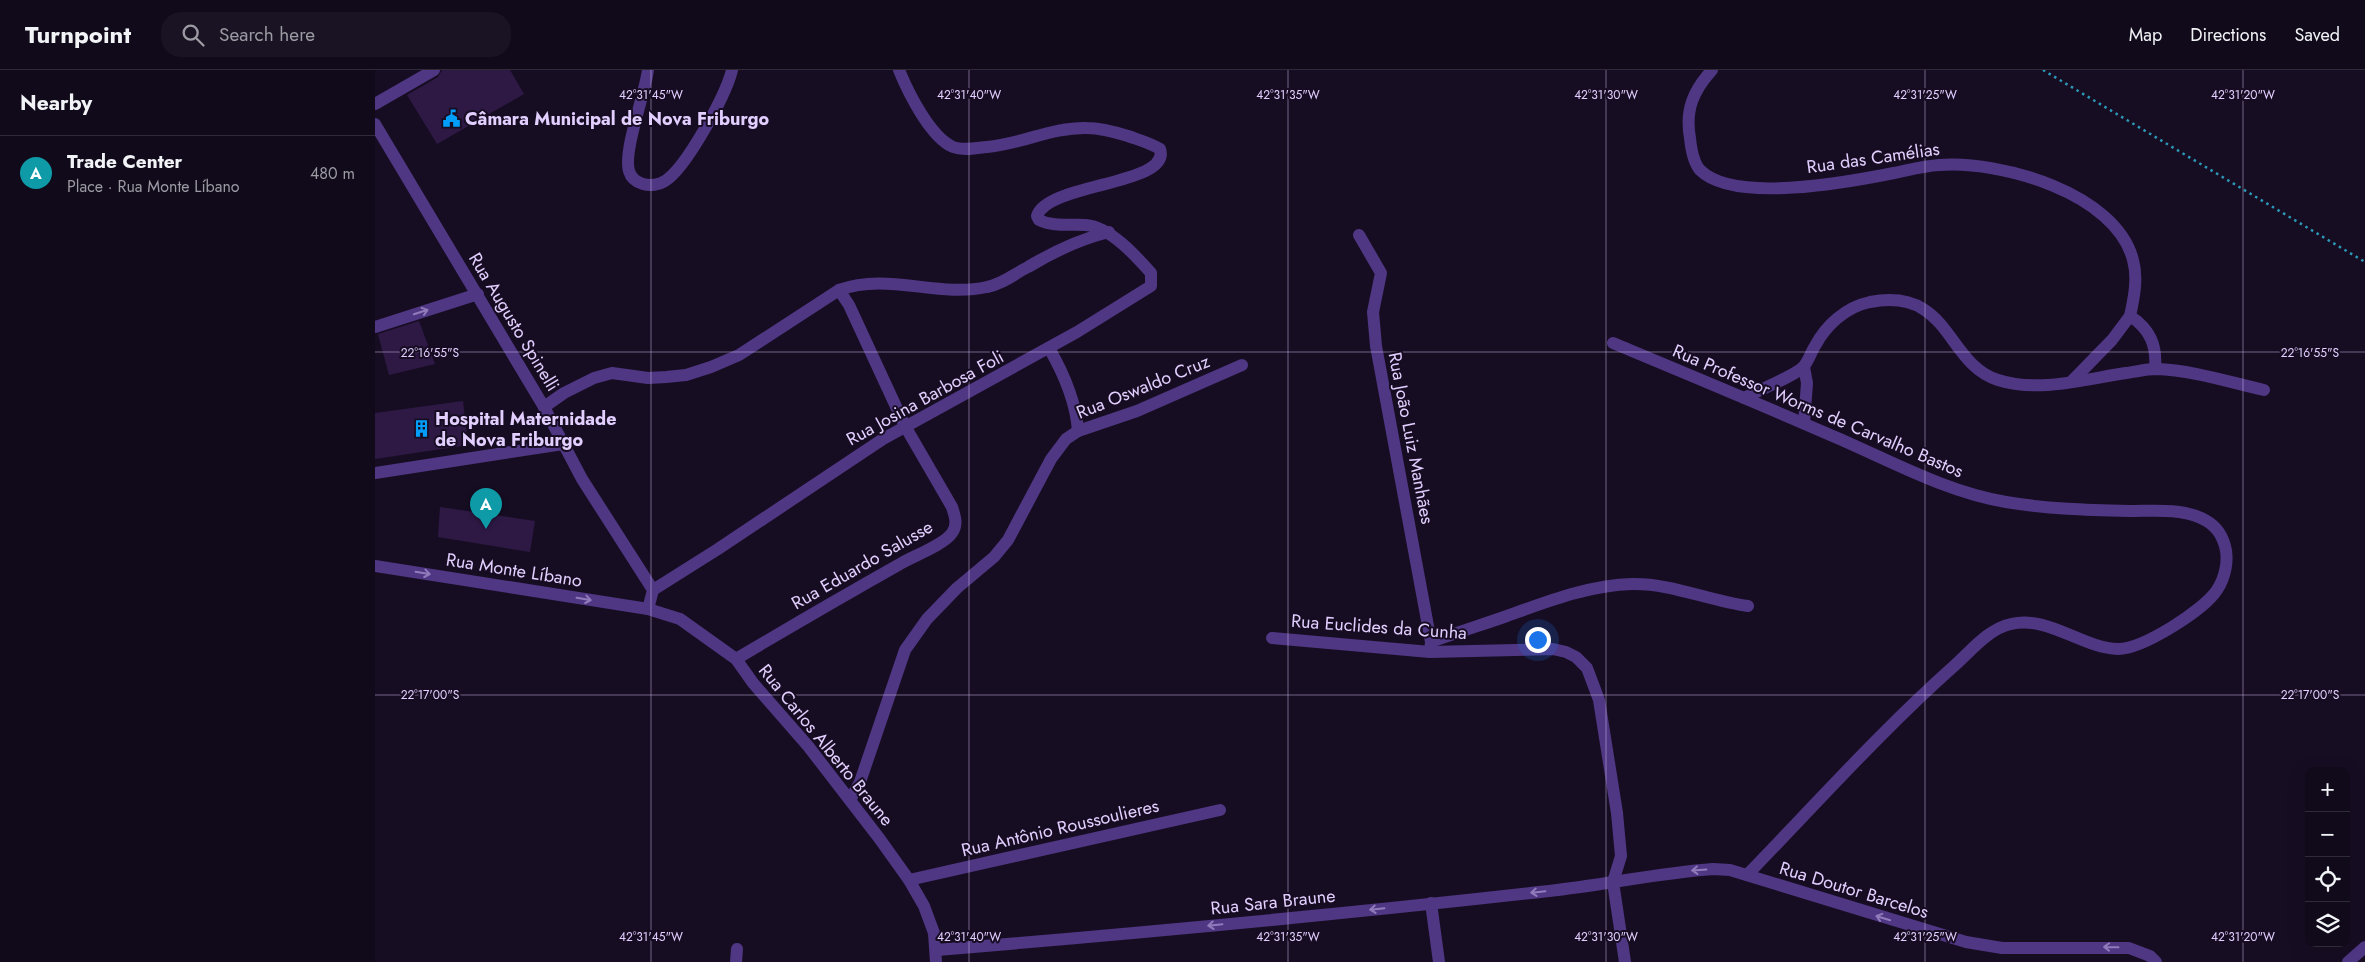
<!DOCTYPE html>
<html lang="en">
<head>
<meta charset="utf-8">
<style>
  body { margin:0; font-family:Jost,sans-serif; background:#1a1323; color:#f1f3f6 }
  .controls { position:absolute; right:15px; bottom:15px; display:grid; overflow:hidden; border-radius:10px; box-shadow:0 5px 20px #0002 }
  .controls button { width:45px; height:45px; display:grid; place-items:center; padding:0; border:0; border-bottom:1px solid #302b39; background:#110a1a; color:#f1f3f6; font:25px sans-serif }
  .you { position:absolute; left:1162px; top:569px; width:18px; height:18px; margin:-12px; border:4px solid #fff; border-radius:50%; background:#1a73e8; box-shadow:0 0 0 8px #1a73e833 }
  .badge { display:grid; place-items:center; width:32px; height:32px; border-radius:50%; background:#009dfa; color:#fff; font-size:16px; font-weight:700 }
  .pin { position:absolute; translate:-50% -41px; filter:drop-shadow(0 1px 2px #0008) }
  .pin::after { content:''; position:absolute; top:26px; width:18px; height:15px; background:inherit; clip-path:polygon(0 0,100% 0,50% 100%) }
  .list { margin:0; padding:0; list-style:none }
  h2 { display:flex; justify-content:space-between; align-items:center; height:65px; margin:0; padding:0 20px; font-size:21px }
  h2 small { font-size:16px; font-weight:400; color:#9c9aa2 }
  .list li { display:grid; grid-template-columns:32px 1fr auto; gap:15px; align-items:center; box-sizing:border-box; height:75px; padding:0 20px; border-top:1px solid #302b39 }
  .list b { display:block; font-size:19px; white-space:nowrap }
  .list p { margin:0; font-size:16px; white-space:nowrap; color:#9c9aa2 }
  .list em { font-size:16px; font-style:normal; color:#9c9aa2 }
  .icon { flex:none; width:28px; height:28px; fill:none; stroke:currentColor; stroke-width:2; stroke-linecap:round; stroke-linejoin:round }
  .map { position:relative; flex:none; width:1990px; height:892px; overflow:hidden }
  header { display:flex; align-items:center; gap:30px; box-sizing:border-box; height:70px; padding:0 25px; background:#110a1a; border-bottom:1px solid #302b39 }
  header strong { font-size:24px }
  nav { display:flex; gap:28px; margin-inline-start:auto; font-size:18px }
  .search { width:350px; height:45px; background:#1a1323; display:flex; align-items:center; gap:12px; box-sizing:border-box; padding:0 18px; border-radius:20px; color:#9c9aa2; font-size:19px }
  main { display:flex }
  aside { flex:1; background:#110a1a }
  .map>svg:first-child { display:block }
</style>
</head>
<body>
<header>
<strong>Turnpoint</strong>
<div class="search"><svg class="icon" aria-label="search" viewBox="0 0 24 24"><circle cx="10" cy="10" r="6"/><path d="M15 15l6 6"/></svg>Search here</div>
<nav><a>Map</a><a>Directions</a><a>Saved</a></nav>
</header>
<main>
<aside>
<h2>Nearby<small></small></h2>
<ul class="list">
<li><span class="badge" style="background:#0f9aa8">A</span><div><b>Trade Center</b><p>Place · Rua Monte Líbano</p></div><em>480 m</em></li>
</ul>
</aside>
<div class="map">
<svg width="1990" height="892" viewBox="0 0 1990 892">
  <rect width="100%" height="100%" fill="#170d23"/>
  <!-- building -->
  <g fill="#2e1945">
    <path d="M67,0H135L149,24L62,74L32,25L63,7Z"/>
    <path d="M44,251L60,294L14,305L3,264Z"/>
    <path d="M88,331L93,375L0,389V343Z"/>
    <path d="M65,437L160,451L155,482L63,467Z"/>
  </g>
  <g fill="none" stroke-linecap="round" stroke-linejoin="round">
    <!-- path -->
    <path stroke="#2b9ab8" stroke-width="2.5" stroke-dasharray="2.5 4" stroke-linecap="butt" d="M1668,0L1990,192"/>
    <!-- minor -->
    <g stroke="#4f3784" stroke-width="12">
      <path d="M273,0C270,24 248,81 254,101C256,108 261,112 268,114C275,116 284,115 290,111C311,98 351,25 357,0"/>
      <path d="M1337,0C1318,21 1310,40 1315,68C1316,78 1318,92 1325,100C1359,134 1474,112 1519,103C1534,100 1549,96 1564,95C1625,90 1741,123 1758,190C1763,208 1759,228 1755,246C1775,259 1782,275 1780,299"/>
      <path d="M0,34L59,0"/>
      <path d="M984,165L1006,203L998,242L1001,276L1056,572L1055,582"/>
      <path d="M1238,273C1312,304 1387,335 1460,367C1516,391 1571,422 1631,432C1672,439 1713,440 1755,441C1777,441 1805,438 1826,448C1839,454 1846,462 1850,476C1854,490 1850,508 1842,520C1829,540 1768,579 1743,579C1707,578 1673,545 1636,554C1613,559 1596,581 1579,596C1506,661 1440,735 1372,805"/>
      <path d="M674,278C689,304 701,331 703,361"/>
      <path d="M1429,297L1432,313L1429,353"/>
      <path d="M1697,311L1737,270L1755,246"/>
      <path d="M1369,328C1382,321 1422,305 1429,296C1434,290 1436,282 1440,276C1451,255 1471,237 1495,232C1576,217 1570,293 1623,310C1663,323 1710,309 1751,303C1760,302 1771,299 1781,299C1817,300 1854,312 1889,320"/>
      <path d="M169,337L189,323L219,308L237,303L273,308L291,307L311,305L336,297L364,285L464,220C513,202 562,228 612,217C628,214 639,204 653,197C678,182 705,169 734,162"/>
      <path d="M0,403L188,374"/>
      <path d="M278,520L343,479L508,369L702,262L776,216V203C761,186 735,157 711,155C695,154 678,157 664,150L662,146C672,113 797,115 785,79C775,73 764,70 753,66C740,62 726,58 712,58C678,57 646,74 612,77C601,78 588,81 578,77C555,67 533,22 524,0"/>
      <path d="M273,539L305,549L361,589L378,613L433,676L504,768L534,810L549,836L559,863L561,892"/>
      <path d="M897,568L1055,582L1178,579L1191,582L1201,587L1212,598L1224,630L1242,743L1246,786L1238,812L1250,892"/>
      <path d="M1056,572C1081,563 1106,555 1132,546C1171,532 1214,515 1257,514C1296,513 1334,531 1373,536"/>
      <path d="M361,589C415,557 470,525 525,494C538,486 569,475 577,463C583,455 580,446 577,437L530,356L474,235L464,220"/>
      <path d="M475,730L485,712L530,580L552,549L582,518L619,487L633,470L676,389L691,369L703,361L762,341L867,295"/>
      <path d="M534,810L845,740"/>
      <path d="M1056,833L1064,892"/>
      <path d="M562,880C766,863 971,844 1174,821C1229,815 1283,803 1338,799L1355,800L1591,872L1627,878H1754L1775,886L1781,892"/>
      <path d="M361,892L362,879"/>
      <path d="M1973,892L1990,877"/>
    </g>
    <!-- tertiary -->
    <g stroke="#4f3784" stroke-width="12">
      <path d="M0,54L169,337L207,409L278,520L273,539L0,496"/>
      <path d="M0,257L103,224"/>
    </g>
  </g>
  <!-- one-way arrows -->
  <defs><path id="oneway-shaft" d="M-6 0H5M1.5-3L5.5 0L1.5 3" fill="none" stroke-width="1.6" stroke-linecap="round" stroke-linejoin="round" transform="scale(1.25)"/></defs>
  <g stroke="#917bbb">
    <use href="#oneway-shaft" transform="translate(46 242) rotate(-18)"/>
    <use href="#oneway-shaft" transform="translate(48 503) rotate(9)"/>
    <use href="#oneway-shaft" transform="translate(209 529) rotate(9)"/>
    <use href="#oneway-shaft" transform="translate(1324 800) rotate(176)"/>
    <use href="#oneway-shaft" transform="translate(1163 822) rotate(174)"/>
    <use href="#oneway-shaft" transform="translate(1002 839) rotate(174)"/>
    <use href="#oneway-shaft" transform="translate(1508 848) rotate(-163)"/>
    <use href="#oneway-shaft" transform="translate(840 855) rotate(174)"/>
    <use href="#oneway-shaft" transform="translate(1736 877) rotate(-179)"/>
  </g>
  <!-- ticks -->
  <path fill="none" stroke="#e2cfff" stroke-width="1" stroke-opacity="0.45" d="M276,0V892M594,0V892M913,0V892M1231,0V892M1550,0V892M1868,0V892M0,282H1990M0,625H1990"/>
  <!-- icons -->
  <defs>
    <symbol id="civic-bare" viewBox="-9 -9 18 18"><path d="M-.6-6.5H3V-4.5H.6V-3L4-1V1h2V6H-6V1h2V-1L-.6-3ZM-1.2 2.5V6h2.4V2.5Z" fill="#009dfa" stroke="#170d23" stroke-width="2.5" paint-order="stroke"/></symbol>
    <symbol id="building-bare" viewBox="-9 -9 18 18"><path d="M-4-6H4V6H1V3H-1V6H-4ZM-2.5-4.3h1.7v1.8h-1.7ZM.8-4.3h1.7v1.8H.8ZM-2.5-1h1.7V.8h-1.7ZM.8-1h1.7V.8H.8Z" fill="#009dfa" stroke="#170d23" stroke-width="2.5" paint-order="stroke"/></symbol>
  </defs>
  <g fill-rule="evenodd">
    <use href="#civic-bare" x="64" y="36" width="25" height="25"/>
    <use href="#building-bare" x="34" y="346" width="25" height="25"/>
  </g>
  <g text-anchor="middle" dominant-baseline="central" stroke-width="4" stroke-linejoin="round" paint-order="stroke">
    <!-- poi labels -->
    <g font-size="18" font-weight="bold" fill="#e2cfff" stroke="#170d23" text-anchor="start">
      <text x="90" y="49">Câmara Municipal de Nova Friburgo</text>
      <text x="60" y="349">Hospital Maternidade<tspan x="60" dy="21">de Nova Friburgo</tspan></text>
    </g>
    <!-- street labels -->
    <g font-size="18" fill="#e2cfff" stroke="#170d23">
      <text transform="translate(1498 88) rotate(-8)">Rua das Camélias</text>
      <text transform="translate(139 252) rotate(59)">Rua Augusto Spinelli</text>
      <text transform="translate(768 317) rotate(-22)">Rua Oswaldo Cruz</text>
      <text transform="translate(550 328) rotate(-29)">Rua Josina Barbosa Foli</text>
      <text transform="translate(1443 341) rotate(23)">Rua Professor Worms de Carvalho Bastos</text>
      <text transform="translate(1036 368) rotate(79)">Rua João Luiz Manhães</text>
      <text transform="translate(487 495) rotate(-30)">Rua Eduardo Salusse</text>
      <text transform="translate(139 500) rotate(9)">Rua Monte Líbano</text>
      <text transform="translate(1004 557) rotate(4)">Rua Euclides da Cunha</text>
      <text transform="translate(451 675) rotate(51)">Rua Carlos Alberto Braune</text>
      <text transform="translate(685 758) rotate(-13)">Rua Antônio Roussoulieres</text>
      <text transform="translate(1479 820) rotate(17)">Rua Doutor Barcelos</text>
      <text transform="translate(898 832) rotate(-6)">Rua Sara Braune</text>
    </g>
  </g>
  <g font-size="12" text-anchor="middle" fill="#e2cfff" stroke="#170d23" stroke-width="4" stroke-linejoin="round" paint-order="stroke">
    <text x="276" y="29">42°31'45"W</text>
    <text x="594" y="29">42°31'40"W</text>
    <text x="913" y="29">42°31'35"W</text>
    <text x="1231" y="29">42°31'30"W</text>
    <text x="1550" y="29">42°31'25"W</text>
    <text x="1868" y="29">42°31'20"W</text>
    <text x="55" y="287">22°16'55"S</text>
    <text x="1935" y="287">22°16'55"S</text>
    <text x="55" y="629">22°17'00"S</text>
    <text x="1935" y="629">22°17'00"S</text>
    <text x="276" y="871">42°31'45"W</text>
    <text x="594" y="871">42°31'40"W</text>
    <text x="913" y="871">42°31'35"W</text>
    <text x="1231" y="871">42°31'30"W</text>
    <text x="1550" y="871">42°31'25"W</text>
    <text x="1868" y="871">42°31'20"W</text>
  </g>
</svg>
<div class="controls">
<button>+</button>
<button>−</button>
<button><svg class="icon" aria-label="locate" viewBox="0 0 24 24"><circle cx="12" cy="12" r="6"/><path d="M12 2v4M12 18v4M2 12h4M18 12h4"/></svg></button>
<button><svg class="icon" aria-label="layers" viewBox="0 0 24 24"><path d="M12 4l9 5-9 5-9-5zM3 14l9 5 9-5"/></svg></button>
</div>
<div class="you"></div>
<div class="pin badge" style="left:111px;top:459px;background:#0f9aa8">A</div>
</div>
</main>
</body>
</html>
